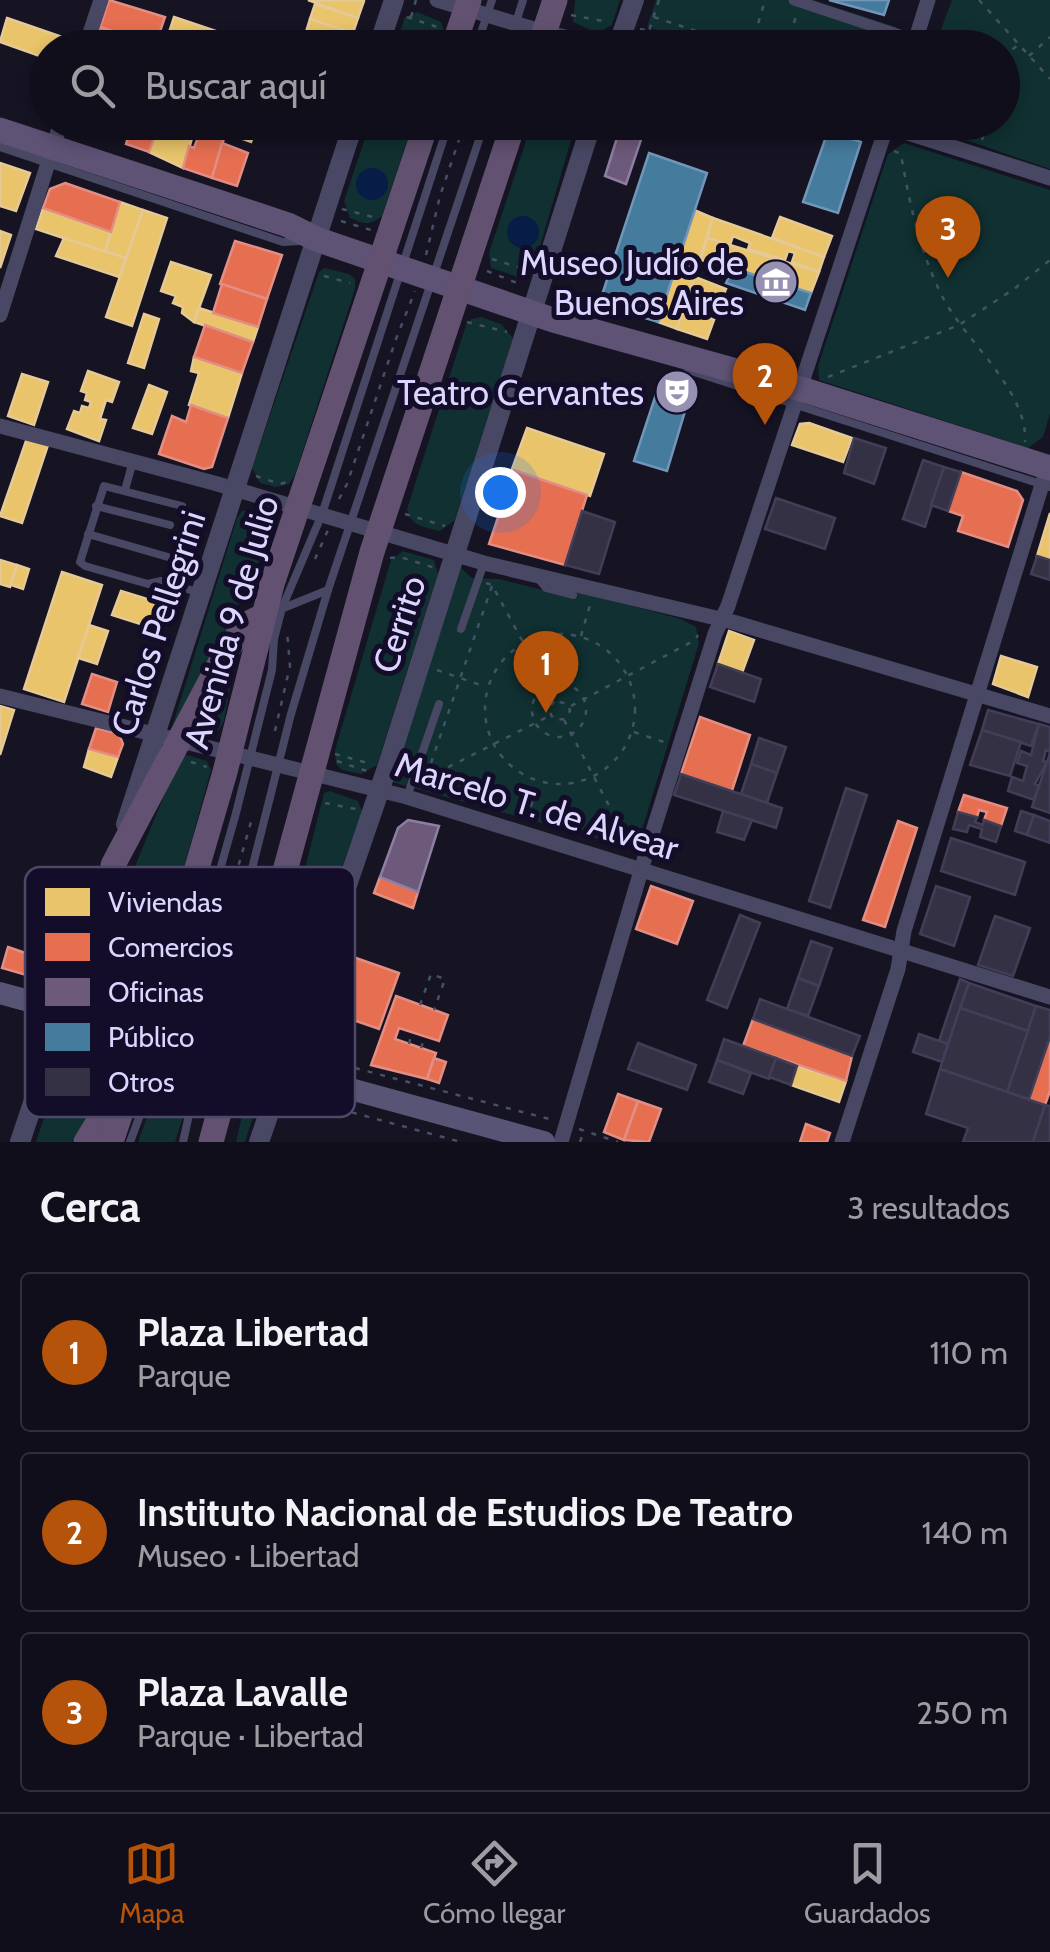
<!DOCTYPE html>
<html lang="es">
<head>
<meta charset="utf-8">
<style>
  body { margin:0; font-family:Cabin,sans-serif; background:#1e1c27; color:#f1f3f6 }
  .you { position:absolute; left:500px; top:492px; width:35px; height:35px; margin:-25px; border:8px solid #fff; border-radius:50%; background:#1a73e8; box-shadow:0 0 0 15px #1a73e833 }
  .badge { display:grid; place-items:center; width:65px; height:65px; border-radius:50%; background:#b45309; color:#fff; font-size:32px; font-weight:700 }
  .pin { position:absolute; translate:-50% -82px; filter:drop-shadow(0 2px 5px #0008) }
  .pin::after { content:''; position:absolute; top:52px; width:35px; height:30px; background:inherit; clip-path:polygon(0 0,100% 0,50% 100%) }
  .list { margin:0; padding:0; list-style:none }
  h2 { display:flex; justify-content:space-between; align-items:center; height:130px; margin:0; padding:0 40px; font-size:42px }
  h2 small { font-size:32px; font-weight:400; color:#9c9ca2 }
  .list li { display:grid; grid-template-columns:65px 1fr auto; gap:30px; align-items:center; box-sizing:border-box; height:160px; margin:0 20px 20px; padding:0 20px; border:2px solid #302e39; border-radius:10px }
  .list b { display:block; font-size:38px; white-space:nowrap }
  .list p { margin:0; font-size:32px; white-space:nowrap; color:#9c9ca2 }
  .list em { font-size:32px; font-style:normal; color:#9c9ca2 }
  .icon { flex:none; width:55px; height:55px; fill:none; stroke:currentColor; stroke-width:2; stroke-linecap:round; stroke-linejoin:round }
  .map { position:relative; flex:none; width:1050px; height:1142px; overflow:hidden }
  .search { position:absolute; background:#100e1a; box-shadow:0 5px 15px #0003; left:30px; right:30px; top:30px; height:110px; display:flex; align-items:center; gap:25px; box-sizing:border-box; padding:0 35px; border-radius:55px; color:#9c9ca2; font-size:38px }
  .sheet { height:670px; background:#100e1a }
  nav { display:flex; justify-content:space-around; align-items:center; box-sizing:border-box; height:140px; border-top:2px solid #302e39; background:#100e1a; font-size:28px; color:#9c9ca2 }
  nav a { display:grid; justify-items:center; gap:5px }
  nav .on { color:#b45309 }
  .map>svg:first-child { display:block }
</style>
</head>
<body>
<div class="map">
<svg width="1050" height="1142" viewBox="0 0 1050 1142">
  <rect width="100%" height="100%" fill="#161323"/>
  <!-- green -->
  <g fill="#113031">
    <path d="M575,0H620L612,25L597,33L573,22Z"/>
    <path d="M656,0H813L896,27L889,48L709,47L647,27Z"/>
    <path d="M952,0H1050V169L963,139L969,123L1002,122V48H934Z"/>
    <path d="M417,12L441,22L444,30L438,47H395L405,17Z"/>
    <path d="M370,123H413L382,216C369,226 364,224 350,218L344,201Z"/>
    <path d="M532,123H576L534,267L527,277H518L491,268L489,253Z"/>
    <path d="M904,143L1050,190V414L1043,437L1028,448L819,380L818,366L888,154Z"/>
    <path d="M324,268L349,274L355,279V289L295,475L289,484L276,487L260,483L252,468L319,272Z"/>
    <path d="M481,317L501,324L513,338L455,520L440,531C425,527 411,527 407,509L466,325L471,319Z"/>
    <path d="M252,509L271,514L276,522L275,528L181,724H173L237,518L242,511Z"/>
    <path d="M403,551L434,560L438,574L377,765L361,774L342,770L336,764L335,750L391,560Z"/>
    <path d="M461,568L472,578L499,579L574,598L576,591L681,619L696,627L699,643L641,833L636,838L614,843L392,782Z"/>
    <path d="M235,657L224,721L216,735L204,731L200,721Z"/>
    <path d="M187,755L207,761L211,770L151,986L145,998L135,1005L92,992L88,989V981L179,759Z"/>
    <path d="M330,791L358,801L362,812L279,1040L271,1043L264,1031L324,793Z"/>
    <path d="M70,1038L121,1055L119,1067L72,1142H36Z"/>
    <path d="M174,1063L188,1068L194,1082L175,1142H138L164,1070Z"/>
    <path d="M253,1084L262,1089L245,1142H236L249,1085Z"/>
  </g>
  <!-- water -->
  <g fill="#071c46">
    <circle cx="372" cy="184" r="16"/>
    <circle cx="523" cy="232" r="16"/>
  </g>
  <!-- homes -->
  <g fill="#e9c46a" stroke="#e5c997" stroke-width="2.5">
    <path d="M308,0H364V1L358,18Z"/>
    <path d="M315,4L358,18L353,33L310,19Z"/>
    <path d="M174,17L216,31L210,48H164Z"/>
    <path d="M7,18L71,40L68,48H48V59L0,42Z"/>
    <path d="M310,19L353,33L349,48H301Z"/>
    <path d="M160,122H197L183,168L149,152Z"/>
    <path d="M229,122H258L251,142L226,133Z"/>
    <path d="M0,163L30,173L16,211L0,206Z"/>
    <path d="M120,202L143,210L126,258L105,252Z"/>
    <path d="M43,208L111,232L105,252L36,229Z"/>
    <path d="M143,210L167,218L132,326L106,317Z"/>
    <path d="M694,210L713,218L677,329L658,322Z"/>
    <path d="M780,217L832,236L824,257L772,238Z"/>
    <path d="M713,218L824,257L819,272L792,262L795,253L788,251L785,260L748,249L750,243L733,236L730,245L707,238Z"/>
    <path d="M0,231L11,235L0,268Z"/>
    <path d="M64,238L126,258L119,277L56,256Z"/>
    <path d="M707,238L819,272L811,293L701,260Z"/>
    <path d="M171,262L211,275L194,322L182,313L183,307L173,303L176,296L161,291Z"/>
    <path d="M695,277L726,289L719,306L712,304L707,317L714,320L707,339L677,329L683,310L693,314L696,307L685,303Z"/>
    <path d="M199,308L258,327L253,342L194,322Z"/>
    <path d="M144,314L159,319L144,368L128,363Z"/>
    <path d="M194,357L242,373L228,418L189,405L199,373L191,371Z"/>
    <path d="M88,371L119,382L112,402L106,400L100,419L106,420L99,441L67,429L74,411L80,413L82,406L89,408L91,402L85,400L87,393L81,391Z"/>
    <path d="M22,374L48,382L34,425L8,416Z"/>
    <path d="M149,385L167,392L152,434L133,428Z"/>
    <path d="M809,423L852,438L843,462L792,445L800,424Z"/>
    <path d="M527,428L604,454L590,496L512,469Z"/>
    <path d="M27,438L48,445L22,523L0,516Z"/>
    <path d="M1050,513V560L1037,556Z"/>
    <path d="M0,560L17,565L10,587L0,584Z"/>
    <path d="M17,565L29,569L23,589L11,585Z"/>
    <path d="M62,572L102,585L64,702L24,689Z"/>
    <path d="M121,591L167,605L159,630L112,615Z"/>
    <path d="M89,625L108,631L97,664L78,658Z"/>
    <path d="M729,631L754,640L742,673L718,664Z"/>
    <path d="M1001,656L1037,667L1028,697L993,684Z"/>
    <path d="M0,706L14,710L0,755Z"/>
    <path d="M89,749L118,757L111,777L84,767Z"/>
    <path d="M797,1066L846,1081L839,1102L791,1085Z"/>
  </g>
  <!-- shops -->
  <g fill="#e76f51" stroke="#e38e85" stroke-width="2.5">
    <path d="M109,0L165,17L155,46L100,27Z"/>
    <path d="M100,27L155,46V48H93Z"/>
    <path d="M133,122H160L149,152L126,144Z"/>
    <path d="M197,122H229L212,178L183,168L189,146L194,148L203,124Z"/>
    <path d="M222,143L248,153L237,186L212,178Z"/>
    <path d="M65,183L120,202L111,232L43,208L50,189Z"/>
    <path d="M235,241L282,255L267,299L220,284Z"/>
    <path d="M222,284L267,299L258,327L213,313Z"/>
    <path d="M205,325L253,342L242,373L194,357Z"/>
    <path d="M191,405L228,418L212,467L204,469L159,454L172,416L186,422Z"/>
    <path d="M514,470L587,495L565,565L489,544Z"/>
    <path d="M961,472L1017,491L1023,500L1008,547L958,531L963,516L948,511Z"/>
    <path d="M92,674L117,682L108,712L82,704Z"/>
    <path d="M700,717L750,735L732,791L681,774Z"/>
    <path d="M96,728L119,734L123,744L118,757L89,749Z"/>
    <path d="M964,795L1007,808L1001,826L984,820L987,812L979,810L977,817L958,812Z"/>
    <path d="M898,821L917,828L885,927L863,920Z"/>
    <path d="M380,877L418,892L413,908L374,893Z"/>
    <path d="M651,886L693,901L677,944L636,929Z"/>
    <path d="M8,947L46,960L42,971L33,977L2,968Z"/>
    <path d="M353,957L399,973L379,1029L333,1013Z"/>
    <path d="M396,996L448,1015L439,1041L399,1028L395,1039L436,1053L427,1079L371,1065Z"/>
    <path d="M753,1019L852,1056L846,1081L743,1046Z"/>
    <path d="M1050,1037V1091L1045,1105L1029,1099Z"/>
    <path d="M434,1058L446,1062L439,1083L427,1079Z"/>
    <path d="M618,1094L638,1101L624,1140L604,1132Z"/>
    <path d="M638,1101L661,1109L649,1142L624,1140Z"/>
    <path d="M806,1124L830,1133L827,1142H800Z"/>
  </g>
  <!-- offices -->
  <g fill="#6d597a" stroke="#8e7ea2" stroke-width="2.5">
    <path d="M622,122H647L626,184L605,176Z"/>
    <path d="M408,820L439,826L418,892L380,877L398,828Z"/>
  </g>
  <!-- public -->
  <g fill="#457b9d" stroke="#7296ba" stroke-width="2.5">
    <path d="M829,0H889L884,15Z"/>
    <path d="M828,131L861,142L838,213L803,202Z"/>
    <path d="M649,153L707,173L658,322L599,304Z"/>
    <path d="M733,268L811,293L805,310L726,283Z"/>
    <path d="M661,379L692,388L667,471L634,461Z"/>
  </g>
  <!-- building -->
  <g fill="#353145" stroke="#433e57" stroke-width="2.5">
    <path d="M854,438L886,448L874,484L844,473Z"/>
    <path d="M923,460L944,467L925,527L903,519Z"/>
    <path d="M944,467L961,472L948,511L931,505Z"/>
    <path d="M776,498L835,518L825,549L765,529Z"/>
    <path d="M582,511L615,522L599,574L565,565Z"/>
    <path d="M1037,556L1050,560V580L1031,574Z"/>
    <path d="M718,664L761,679L754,702L710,687Z"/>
    <path d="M988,710L1039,724L1031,746L982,730Z"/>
    <path d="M1039,724L1050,727V752L1046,750L1043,761L1047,762L1035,784L1039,786L1034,800L1008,791L1012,777L1023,781L1027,766L1017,763L1021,751L1031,755Z"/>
    <path d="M982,730L1021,742L1010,776L970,765Z"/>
    <path d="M759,738L786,747L777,773L751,764Z"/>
    <path d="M1050,753V813L1032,807Z"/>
    <path d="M751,764L777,773L767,803L741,794Z"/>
    <path d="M681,774L782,808L776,828L674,795Z"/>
    <path d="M846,788L867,795L830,908L809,901Z"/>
    <path d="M723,811L752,820L744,840L717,832Z"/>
    <path d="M1021,811L1034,815L1027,835L1015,831Z"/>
    <path d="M958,812L977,817L975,822L983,825L984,820L1001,826L996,842L980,837L982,829L969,825L967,832L953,829Z"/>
    <path d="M1034,815L1050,821V843L1027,835Z"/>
    <path d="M951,838L1025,862L1015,895L941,871Z"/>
    <path d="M936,886L970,897L954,946L920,934Z"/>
    <path d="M740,915L760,923L727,1008L707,1000Z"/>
    <path d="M995,916L1030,928L1013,976L978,965Z"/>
    <path d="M811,941L832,948L819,986L798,978Z"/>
    <path d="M798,978L819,986L808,1016L787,1009Z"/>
    <path d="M960,979L969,983L948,1044L939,1041Z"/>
    <path d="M969,983L1036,1006L1028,1031L960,1008Z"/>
    <path d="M760,999L860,1036L852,1056L753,1019Z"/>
    <path d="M1036,1006L1050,1010V1037L1029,1099L1007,1092Z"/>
    <path d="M960,1008L1028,1031L1007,1092L940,1069Z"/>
    <path d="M919,1034L948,1044L942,1062L913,1052Z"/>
    <path d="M724,1039L776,1058L769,1079L717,1060Z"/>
    <path d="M638,1043L696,1065L687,1090L628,1069Z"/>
    <path d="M776,1058L797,1066L791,1085L769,1077Z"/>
    <path d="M717,1060L751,1073L743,1094L709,1082Z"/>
    <path d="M940,1069L1045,1105L1033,1142H963L968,1128L926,1114Z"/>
    <path d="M1045,1105L1050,1106V1142H1033Z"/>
  </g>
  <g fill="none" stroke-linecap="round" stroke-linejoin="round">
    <!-- path -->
    <g stroke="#435264" stroke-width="2.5" stroke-dasharray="5 8" stroke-linecap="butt">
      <path d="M659,0L649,31L700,48"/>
      <path d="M979,0L1050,79"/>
      <path d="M571,15L608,22"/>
      <path d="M407,17L437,27"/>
      <path d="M411,17L416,0"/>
      <path d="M654,17L747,48"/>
      <path d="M640,29L649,31"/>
      <path d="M751,48L765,0"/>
      <path d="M787,48L796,16"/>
      <path d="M1029,56L1050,37"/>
      <path d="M1002,57L1018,45"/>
      <path d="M982,140L987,122"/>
      <path d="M894,151L901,154C909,202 920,252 942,296C964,340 1028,390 1025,442"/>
      <path d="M342,209L373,217"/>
      <path d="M341,221L371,230"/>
      <path d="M426,255L440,196L465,122"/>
      <path d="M492,259L527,270"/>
      <path d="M487,271L522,285"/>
      <path d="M324,276L350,283"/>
      <path d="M467,322L507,332"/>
      <path d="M828,377L959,325L1014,289L1050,260"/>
      <path d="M256,476L280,484L287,482"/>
      <path d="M339,499L347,484L396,339L415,291"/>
      <path d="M405,514L445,526"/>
      <path d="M246,516L273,521"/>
      <path d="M390,558L400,557L435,568"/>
      <path d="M315,559L328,530"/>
      <path d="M486,583L492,585L555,701L568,704L570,711L565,719L555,720L551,715L550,706L555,701"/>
      <circle cx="560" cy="709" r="75"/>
      <path d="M581,636L590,605"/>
      <path d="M437,670L486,687"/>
      <circle cx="559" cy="710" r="27"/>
      <path d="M571,706L695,640L698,635"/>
      <path d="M564,720L626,838L637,842"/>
      <path d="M275,731L290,666L287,631"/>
      <path d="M634,732L664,742"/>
      <path d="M335,754L371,764"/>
      <path d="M337,761L367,771"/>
      <path d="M191,762L207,767"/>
      <path d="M431,763L492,586"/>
      <path d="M425,779L551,715"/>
      <path d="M325,803L356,809"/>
      <path d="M527,819L538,783"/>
      <path d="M90,987L140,999"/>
      <path d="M275,990L288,1000"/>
      <path d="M420,1005L431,974L445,979L434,1010"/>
      <path d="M191,1013L209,968L253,815"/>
      <path d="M409,1044L412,1032"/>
      <path d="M71,1045L116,1058"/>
      <path d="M421,1048L425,1037"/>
      <path d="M307,1060L309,1056L553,1120"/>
      <path d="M168,1068L189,1074"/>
      <path d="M296,1091L295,1097L461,1142"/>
      <path d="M579,1129L618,1142"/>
      <path d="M580,1142L583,1133"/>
    </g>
    <!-- service -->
    <g stroke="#494864" stroke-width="8">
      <path d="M476,48L492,0"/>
      <path d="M508,48L523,0"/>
      <path d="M943,122L963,129"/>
      <path d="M0,147L283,242L300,241"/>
      <path d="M688,370L1050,487"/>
      <path d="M125,490L133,461"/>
      <path d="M96,506L170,525"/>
      <path d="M182,506L104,486L80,562L85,566L148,584L161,581L197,592"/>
      <path d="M88,534L168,557"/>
      <path d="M538,578L546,588L573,595"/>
      <path d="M281,609L328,590"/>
      <path d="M461,629L484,563"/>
      <path d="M407,797L439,704"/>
      <path d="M130,1142L183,1001L236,813L272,670L274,639L282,608L322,514L449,122"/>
      <path d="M183,1142L212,1011L231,952L291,714L328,590L485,122"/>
    </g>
    <!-- pedestrian -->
    <path stroke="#494864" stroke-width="11" d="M794,0L915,40"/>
    <!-- minor -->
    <g stroke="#494864" stroke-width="15">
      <path d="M437,0L544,32L611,48"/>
      <path d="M85,48L101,0"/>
      <path d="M913,48L928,0"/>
      <path d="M863,122L905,132L1050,178"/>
      <path d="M0,315L61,122"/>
      <path d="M0,426L214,483L484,563L733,622L1050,716"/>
      <path d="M0,696L407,797L1050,997"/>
      <path d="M561,1142L648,847L715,634L728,606L888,122"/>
      <path d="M842,1142L898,969L904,931L1049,462"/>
    </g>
    <!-- tertiary -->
    <g stroke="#494864" stroke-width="20">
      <path d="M378,48L394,0"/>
      <path d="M617,48L634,0"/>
      <path d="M126,824L354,122"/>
      <path d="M20,1142L117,852"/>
      <path d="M259,1142L387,768L592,122"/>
    </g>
    <!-- secondary -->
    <path stroke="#575476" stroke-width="22" d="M0,993L544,1142"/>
    <!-- primary -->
    <path stroke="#5e5275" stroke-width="25" d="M0,130L288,225L316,239L553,320L801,389L1050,468"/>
    <!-- trunk -->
    <g stroke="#625170" stroke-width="25">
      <path d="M453,48L469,0"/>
      <path d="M539,48L555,0"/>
      <path d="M113,865L228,648L247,624L263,616"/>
      <path d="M86,1142L116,1093"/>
      <path d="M111,1142L159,998L225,772L272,584L427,122"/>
      <path d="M211,1142L372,552L514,122"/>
    </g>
  </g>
  <!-- icons -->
  <defs>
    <symbol id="museum-disc" viewBox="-11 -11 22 22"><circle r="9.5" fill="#9691b2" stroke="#130d29"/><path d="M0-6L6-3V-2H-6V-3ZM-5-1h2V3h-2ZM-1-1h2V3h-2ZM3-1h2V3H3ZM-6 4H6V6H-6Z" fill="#fff"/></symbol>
    <symbol id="theatre-disc" viewBox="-11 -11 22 22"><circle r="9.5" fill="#9691b2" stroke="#130d29"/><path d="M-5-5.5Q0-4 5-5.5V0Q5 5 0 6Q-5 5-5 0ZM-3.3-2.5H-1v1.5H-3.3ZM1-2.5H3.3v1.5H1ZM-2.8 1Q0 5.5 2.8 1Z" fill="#fff"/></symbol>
  </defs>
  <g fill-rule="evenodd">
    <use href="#museum-disc" x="751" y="257" width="50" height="50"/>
    <use href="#theatre-disc" x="652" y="367" width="50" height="50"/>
  </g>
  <g text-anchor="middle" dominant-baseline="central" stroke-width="10" stroke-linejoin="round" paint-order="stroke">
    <!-- poi labels -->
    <g font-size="35" fill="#dbd5ff" stroke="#130d29" text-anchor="end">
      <text x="744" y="262">Museo Judío de<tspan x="744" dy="40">Buenos Aires</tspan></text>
      <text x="644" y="392">Teatro Cervantes</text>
    </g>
    <!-- street labels -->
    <g font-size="35" fill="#dbd5ff" stroke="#130d29">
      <text transform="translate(231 622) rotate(-74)">Avenida 9 de Julio</text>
      <text transform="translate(158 623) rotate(-72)">Carlos Pellegrini</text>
      <text transform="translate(399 624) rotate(-72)">Cerrito</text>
      <text transform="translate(537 806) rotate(17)">Marcelo T. de Alvear</text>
    </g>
  </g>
  <!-- legend -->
  <rect x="25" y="867" width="330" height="250" rx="15" fill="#130d29" stroke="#4f4969" stroke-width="2.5"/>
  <rect x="45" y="888" width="45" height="28" fill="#e9c46a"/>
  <rect x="45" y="933" width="45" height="28" fill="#e76f51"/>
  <rect x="45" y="978" width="45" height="28" fill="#6d597a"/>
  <rect x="45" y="1023" width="45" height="28" fill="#457b9d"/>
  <rect x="45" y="1068" width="45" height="28" fill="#353145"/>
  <g font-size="28" fill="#dbd5ff">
    <text x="108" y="912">Viviendas</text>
    <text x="108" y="957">Comercios</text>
    <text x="108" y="1002">Oficinas</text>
    <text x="108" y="1047">Público</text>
    <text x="108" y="1092">Otros</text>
  </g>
</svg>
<div class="you"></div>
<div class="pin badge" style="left:546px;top:713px">1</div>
<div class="pin badge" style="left:765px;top:425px">2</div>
<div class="pin badge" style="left:948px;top:278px">3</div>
<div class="search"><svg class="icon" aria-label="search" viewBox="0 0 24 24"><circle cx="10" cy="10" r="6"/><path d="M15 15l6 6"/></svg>Buscar aquí</div>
</div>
<section class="sheet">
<h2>Cerca<small>3 resultados</small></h2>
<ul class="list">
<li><span class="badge">1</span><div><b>Plaza Libertad</b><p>Parque</p></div><em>110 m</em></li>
<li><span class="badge">2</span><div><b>Instituto Nacional de Estudios De Teatro</b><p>Museo · Libertad</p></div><em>140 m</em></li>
<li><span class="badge">3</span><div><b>Plaza Lavalle</b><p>Parque · Libertad</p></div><em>250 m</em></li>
</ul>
</section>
<nav>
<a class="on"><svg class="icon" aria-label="map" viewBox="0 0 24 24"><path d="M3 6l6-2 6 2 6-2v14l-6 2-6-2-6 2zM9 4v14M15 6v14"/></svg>Mapa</a>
<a><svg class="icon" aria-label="directions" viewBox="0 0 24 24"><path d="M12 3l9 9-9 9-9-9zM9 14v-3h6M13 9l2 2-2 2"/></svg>Cómo llegar</a>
<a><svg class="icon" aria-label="saved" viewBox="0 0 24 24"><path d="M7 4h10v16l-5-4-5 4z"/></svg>Guardados</a>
</nav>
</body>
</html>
